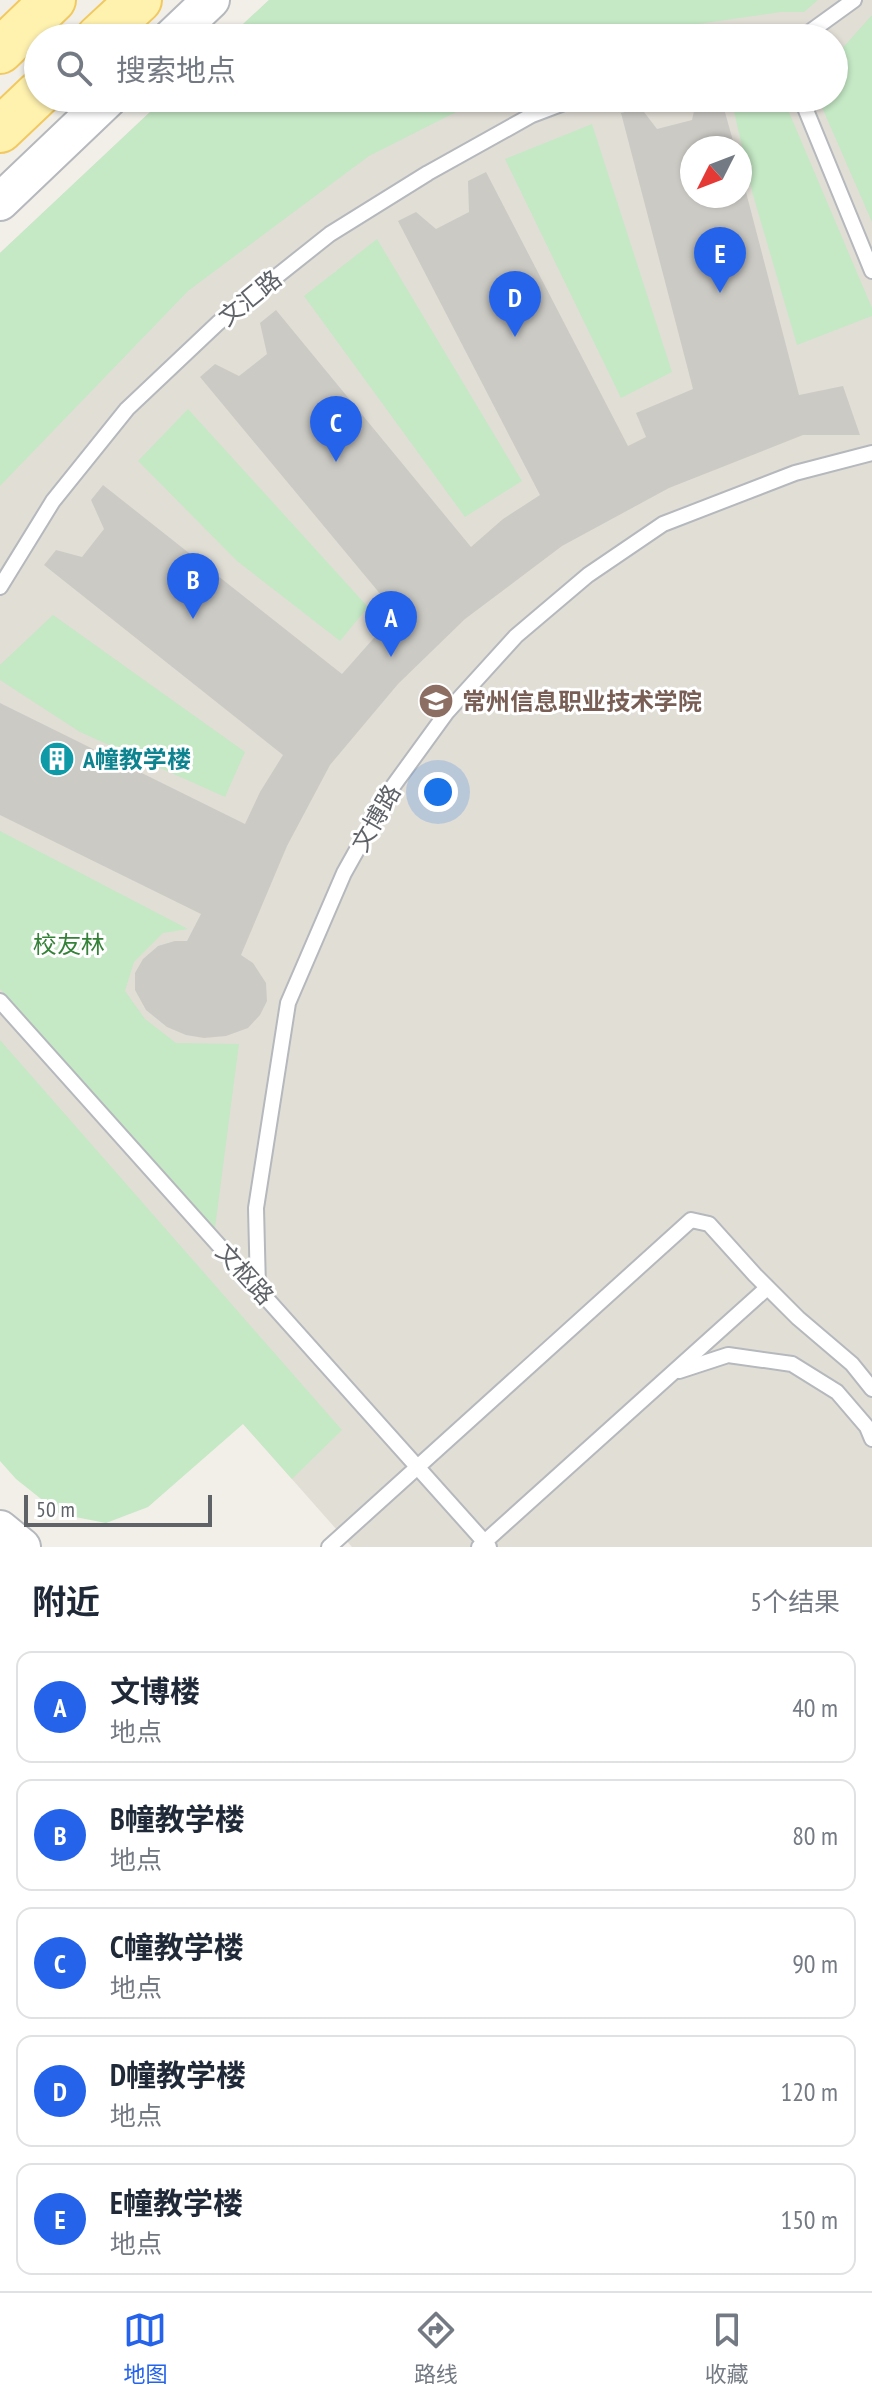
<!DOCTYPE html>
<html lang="zh">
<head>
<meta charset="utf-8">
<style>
  body { margin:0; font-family:"PT Sans Narrow","Noto Sans SC",sans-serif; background:#f6f6f7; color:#1f2937 }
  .compass { position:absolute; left:680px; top:136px; width:72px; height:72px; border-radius:50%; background:#fff; box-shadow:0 2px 6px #0004; rotate:228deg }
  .scale { position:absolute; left:24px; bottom:20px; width:188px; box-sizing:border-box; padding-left:8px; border:4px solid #5f6368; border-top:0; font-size:22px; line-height:28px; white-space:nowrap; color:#5f6368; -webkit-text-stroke:6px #fff; paint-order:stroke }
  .you { position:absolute; left:438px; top:792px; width:28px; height:28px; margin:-20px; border:6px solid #fff; border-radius:50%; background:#1a73e8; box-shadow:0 0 0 12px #1a73e833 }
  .badge { display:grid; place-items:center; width:52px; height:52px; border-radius:50%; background:#2563eb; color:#fff; font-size:26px; font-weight:700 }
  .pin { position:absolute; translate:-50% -66px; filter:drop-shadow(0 2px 4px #0008) }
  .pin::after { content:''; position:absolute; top:42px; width:28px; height:24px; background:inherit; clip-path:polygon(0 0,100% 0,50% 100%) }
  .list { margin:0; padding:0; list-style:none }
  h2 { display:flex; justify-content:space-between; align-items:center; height:104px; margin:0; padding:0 32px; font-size:34px }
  h2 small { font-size:26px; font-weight:400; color:#747a83 }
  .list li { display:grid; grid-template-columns:52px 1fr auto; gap:24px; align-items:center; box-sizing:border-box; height:112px; margin:0 16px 16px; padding:0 16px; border:2px solid #e0e1e3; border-radius:16px }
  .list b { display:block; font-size:30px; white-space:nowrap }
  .list p { margin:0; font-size:26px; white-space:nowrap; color:#747a83 }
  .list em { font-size:26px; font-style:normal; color:#747a83 }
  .icon { flex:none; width:44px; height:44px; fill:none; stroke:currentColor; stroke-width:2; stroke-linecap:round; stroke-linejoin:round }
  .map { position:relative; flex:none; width:872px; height:1547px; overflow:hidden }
  .search { position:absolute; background:#fff; box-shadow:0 2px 6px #0004; left:24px; right:24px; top:24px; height:88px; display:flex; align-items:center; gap:20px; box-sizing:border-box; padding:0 28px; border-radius:44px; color:#747a83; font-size:30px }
  .sheet { height:744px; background:#fff }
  nav { display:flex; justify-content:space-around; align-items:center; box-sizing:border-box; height:112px; border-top:2px solid #e0e1e3; background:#fff; font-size:22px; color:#747a83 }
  nav a { display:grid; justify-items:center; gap:4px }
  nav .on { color:#2563eb }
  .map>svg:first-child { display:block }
</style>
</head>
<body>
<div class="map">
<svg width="872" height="1547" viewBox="0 0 872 1547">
  <rect width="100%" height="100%" fill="#f1efe8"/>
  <!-- education -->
  <path fill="#e1ded6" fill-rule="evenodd" d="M269,0H872V1547H352L0,1149V253L165,98H834V38H228ZM692,148H740V196H692Z"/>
  <!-- green -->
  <g fill="#c5e8c5">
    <path d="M269,0H818L804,12H781L602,38H228Z"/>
    <path d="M872,15V222L818,98H834V53L840,51Z"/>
    <path d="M165,98H484L369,156L188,291L0,486V253Z"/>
    <path d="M731,98H783L872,308V316L797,345L753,195Z"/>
    <path d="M592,124L672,372L621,398L505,159Z"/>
    <path d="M377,239L522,481L465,517L304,296Z"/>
    <path d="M188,409L368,607L340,641L237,561L138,461Z"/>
    <path d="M53,615L245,752L225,797L80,732L0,680V665Z"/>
    <path d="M0,831L188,929L163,933L134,962L125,991L145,1019L176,1043L239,1044L215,1228L0,989Z"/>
    <path d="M0,1040L342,1430L292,1479L243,1424L148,1507L106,1523L60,1514L16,1479L0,1461Z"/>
  </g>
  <!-- building -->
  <path fill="#cccac5" d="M697,98H721L735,148H692V196H740L741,173L799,395L843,386L860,435H803L669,488L562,546L465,619L398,684L330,765L287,846L241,955L253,963L266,983L267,1001L260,1015L248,1028L226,1036L204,1038L186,1035L167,1027L146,1010L135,990V973L143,959L158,946L175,941H187L201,914L0,815V703L245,824L260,792L283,755L44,565L56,550L82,557L104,529L91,500L103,485L342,674L396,613L200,377L215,364L239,376L267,354L260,323L276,310L471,547L503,519L540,495L398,221L416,212L436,229L469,212L468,181L486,172L628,446L646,437L636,413L693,389L621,113L641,108L657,129L692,120Z"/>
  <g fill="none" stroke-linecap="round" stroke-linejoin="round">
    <defs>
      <g id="service">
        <path d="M789,38L807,34L854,0"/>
        <path d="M801,98L872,271"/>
        <path d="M0,587L53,501L127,409L218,323L330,234L428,173L532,115L577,98"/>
        <path d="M0,1001L489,1547"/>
        <path d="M258,1288L256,1208L288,1003L344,873L391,789L447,712L516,636L588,575L663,524L795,473L872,453"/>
        <path d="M679,1371L728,1355L792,1364L837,1392L867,1427L872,1439"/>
        <path d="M329,1547L691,1220L709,1224L755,1275L798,1318L852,1364L872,1389"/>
        <path d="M479,1547L767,1288"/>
      </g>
      <g id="tertiary">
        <path d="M171,38L211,0"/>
        <path d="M0,202L109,98"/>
        <path d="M0,1529L22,1547"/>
      </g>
      <g id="primary">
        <path d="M98,38L139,0"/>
        <path d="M0,51L53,0"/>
        <path d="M0,130L38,94"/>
      </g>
    </defs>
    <!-- service casing -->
    <use href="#service" stroke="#b5b8bc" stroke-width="18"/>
    <!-- tertiary casing -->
    <use href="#tertiary" stroke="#b5b8bc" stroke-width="40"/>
    <!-- primary casing -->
    <use href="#primary" stroke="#f2c960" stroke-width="48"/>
    <!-- service -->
    <use href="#service" stroke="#fff" stroke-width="14"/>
    <!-- tertiary -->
    <use href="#tertiary" stroke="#fff" stroke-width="36"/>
    <!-- primary -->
    <use href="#primary" stroke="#fff2af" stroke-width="44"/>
  </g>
  <!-- icons -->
  <defs>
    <symbol id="university-disc" viewBox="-11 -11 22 22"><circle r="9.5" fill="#8d6e63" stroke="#fff"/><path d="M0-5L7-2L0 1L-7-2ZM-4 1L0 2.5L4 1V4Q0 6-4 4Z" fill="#fff"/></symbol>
    <symbol id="building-disc" viewBox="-11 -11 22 22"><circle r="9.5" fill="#0f9aa8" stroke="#fff"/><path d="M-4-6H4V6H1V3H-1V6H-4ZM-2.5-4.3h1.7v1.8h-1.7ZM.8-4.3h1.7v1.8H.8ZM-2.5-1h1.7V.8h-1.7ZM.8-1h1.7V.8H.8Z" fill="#fff"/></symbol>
  </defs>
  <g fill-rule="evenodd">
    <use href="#university-disc" x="416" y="681" width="40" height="40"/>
    <use href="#building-disc" x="37" y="739" width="40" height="40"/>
  </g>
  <g text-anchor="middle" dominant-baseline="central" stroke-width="6" stroke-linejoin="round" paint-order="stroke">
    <!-- street labels -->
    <g font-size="24" fill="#5f6368" stroke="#fff">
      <text transform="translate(250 298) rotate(-39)">文汇路</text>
      <text transform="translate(376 818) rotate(-60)">文博路</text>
      <text transform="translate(245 1274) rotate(48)">文枢路</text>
    </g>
    <!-- education labels -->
    <g font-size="24" font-weight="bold" fill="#785e54" stroke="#fff" text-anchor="start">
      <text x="462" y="701">常州信息职业技术学院</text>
    </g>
    <!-- culture labels -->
    <g font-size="24" font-weight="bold" fill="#0d838f" stroke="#fff" text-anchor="start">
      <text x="83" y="759">A幢教学楼</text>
    </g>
    <!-- park labels -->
    <g font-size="24" fill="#348238" stroke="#fff">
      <text x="69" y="944">校友林</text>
    </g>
  </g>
</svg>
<svg class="compass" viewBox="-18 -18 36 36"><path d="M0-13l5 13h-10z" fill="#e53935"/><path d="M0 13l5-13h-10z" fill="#747a83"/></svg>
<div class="scale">50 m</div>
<div class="you"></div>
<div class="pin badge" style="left:391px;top:657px">A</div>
<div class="pin badge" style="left:193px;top:619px">B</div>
<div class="pin badge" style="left:336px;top:462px">C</div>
<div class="pin badge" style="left:515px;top:337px">D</div>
<div class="pin badge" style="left:720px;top:293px">E</div>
<div class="search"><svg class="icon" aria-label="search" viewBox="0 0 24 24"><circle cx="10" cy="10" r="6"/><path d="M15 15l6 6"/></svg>搜索地点</div>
</div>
<section class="sheet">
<h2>附近<small>5个结果</small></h2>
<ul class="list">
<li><span class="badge">A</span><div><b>文博楼</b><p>地点</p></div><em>40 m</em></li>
<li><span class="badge">B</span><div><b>B幢教学楼</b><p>地点</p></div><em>80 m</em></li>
<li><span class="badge">C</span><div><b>C幢教学楼</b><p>地点</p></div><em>90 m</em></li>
<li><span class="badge">D</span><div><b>D幢教学楼</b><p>地点</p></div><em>120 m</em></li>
<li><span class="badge">E</span><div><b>E幢教学楼</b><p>地点</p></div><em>150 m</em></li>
</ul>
</section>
<nav>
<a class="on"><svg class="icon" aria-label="map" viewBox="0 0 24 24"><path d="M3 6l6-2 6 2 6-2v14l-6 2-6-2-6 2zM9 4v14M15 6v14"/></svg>地图</a>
<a><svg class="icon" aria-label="directions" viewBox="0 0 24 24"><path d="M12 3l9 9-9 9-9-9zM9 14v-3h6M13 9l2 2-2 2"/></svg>路线</a>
<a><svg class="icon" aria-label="saved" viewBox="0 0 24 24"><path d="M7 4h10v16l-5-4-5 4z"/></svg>收藏</a>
</nav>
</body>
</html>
